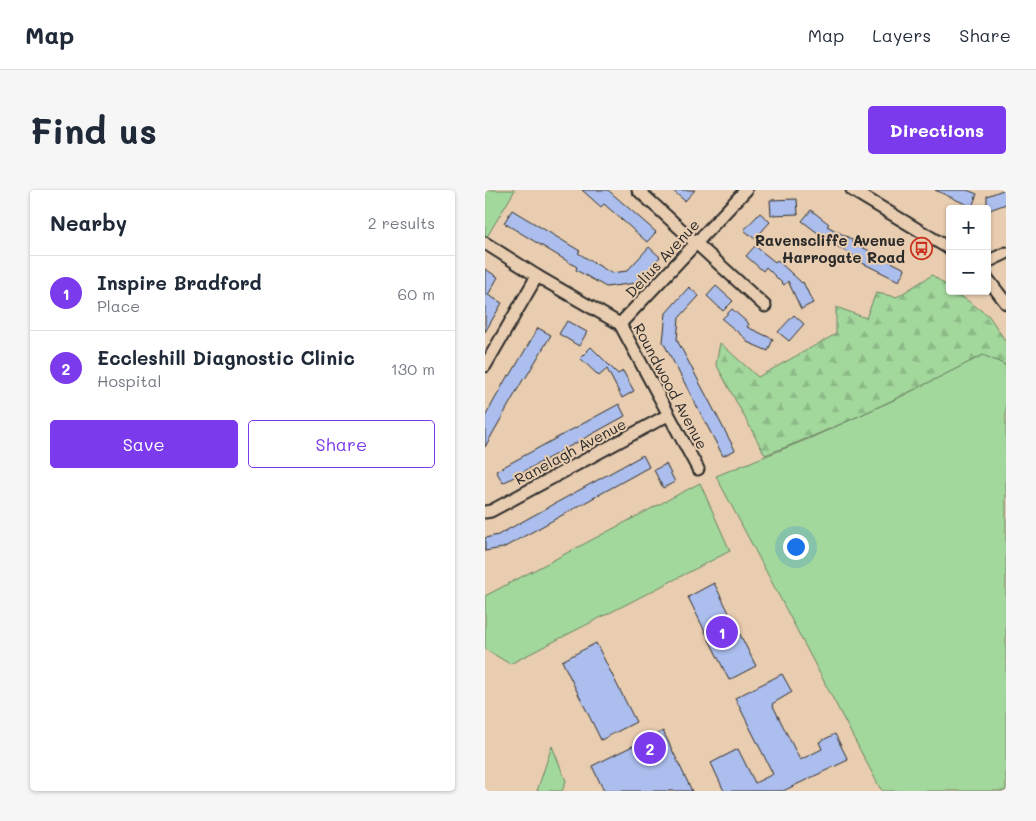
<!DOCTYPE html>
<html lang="en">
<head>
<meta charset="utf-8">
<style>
  body { margin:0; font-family:Mali,sans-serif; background:#f6f6f7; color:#1f2937 }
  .controls { position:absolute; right:15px; top:15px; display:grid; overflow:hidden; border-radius:5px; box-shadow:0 1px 4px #0004 }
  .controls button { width:45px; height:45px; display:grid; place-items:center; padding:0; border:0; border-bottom:1px solid #e0e1e3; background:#fff; color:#1f2937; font:25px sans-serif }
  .you { position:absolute; left:310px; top:356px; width:18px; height:18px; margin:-12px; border:4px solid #fff; border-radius:50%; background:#1a73e8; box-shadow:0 0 0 8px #1a73e833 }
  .badge { display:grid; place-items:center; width:32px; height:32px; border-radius:50%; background:#7c3aed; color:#fff; font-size:16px; font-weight:700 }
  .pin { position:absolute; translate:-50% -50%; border:2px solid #fff; box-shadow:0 1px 5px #0006 }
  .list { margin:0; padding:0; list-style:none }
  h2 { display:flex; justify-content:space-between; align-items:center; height:65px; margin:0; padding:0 20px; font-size:21px }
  h2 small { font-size:16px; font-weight:400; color:#747a83 }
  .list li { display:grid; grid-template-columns:32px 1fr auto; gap:15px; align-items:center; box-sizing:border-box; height:75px; padding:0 20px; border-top:1px solid #e0e1e3 }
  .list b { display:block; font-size:19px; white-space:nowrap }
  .list p { margin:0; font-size:16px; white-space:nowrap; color:#747a83 }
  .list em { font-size:16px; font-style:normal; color:#747a83 }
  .actions { display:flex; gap:10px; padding:15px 20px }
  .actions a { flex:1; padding:11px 0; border:1px solid #7c3aed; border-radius:5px; text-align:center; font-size:18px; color:#7c3aed }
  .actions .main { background:#7c3aed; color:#fff }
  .map { position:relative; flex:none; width:521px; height:601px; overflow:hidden; border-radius:5px }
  header { display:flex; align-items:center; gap:30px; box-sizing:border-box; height:70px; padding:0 25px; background:#fff; border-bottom:1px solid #e0e1e3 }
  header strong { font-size:24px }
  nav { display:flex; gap:28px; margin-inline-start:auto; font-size:18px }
  .intro { display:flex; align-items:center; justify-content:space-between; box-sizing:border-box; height:120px; padding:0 30px }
  h1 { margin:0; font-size:35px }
  .button { padding:12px 22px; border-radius:5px; background:#7c3aed; color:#fff; font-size:18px; font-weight:700 }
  main { display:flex; gap:30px; padding:0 30px }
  aside { flex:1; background:#fff; border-radius:5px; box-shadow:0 1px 4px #0004 }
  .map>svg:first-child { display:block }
</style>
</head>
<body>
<header>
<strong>Map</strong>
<nav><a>Map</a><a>Layers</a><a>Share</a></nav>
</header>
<div class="intro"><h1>Find us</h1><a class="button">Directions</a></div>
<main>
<aside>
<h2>Nearby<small>2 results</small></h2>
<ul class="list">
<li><span class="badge">1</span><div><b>Inspire Bradford</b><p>Place</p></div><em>60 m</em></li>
<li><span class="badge">2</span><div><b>Eccleshill Diagnostic Clinic</b><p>Hospital</p></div><em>130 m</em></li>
</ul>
<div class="actions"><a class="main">Save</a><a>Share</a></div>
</aside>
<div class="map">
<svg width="521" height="601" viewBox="0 0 521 601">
  <defs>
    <pattern id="forest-firs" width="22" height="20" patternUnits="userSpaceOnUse" patternTransform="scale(1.25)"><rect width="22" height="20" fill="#a3d89c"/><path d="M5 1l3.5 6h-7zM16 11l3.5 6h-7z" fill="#8cba87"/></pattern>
  </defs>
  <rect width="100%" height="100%" fill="#e9cdb0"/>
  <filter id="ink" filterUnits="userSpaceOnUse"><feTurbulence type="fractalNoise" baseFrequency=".02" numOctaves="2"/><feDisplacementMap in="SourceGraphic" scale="10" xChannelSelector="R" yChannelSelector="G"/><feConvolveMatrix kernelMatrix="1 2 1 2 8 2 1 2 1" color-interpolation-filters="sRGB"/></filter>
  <g filter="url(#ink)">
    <!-- green -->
    <g fill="#a3d89c" stroke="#678264">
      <path d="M0,0H30L0,50Z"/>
      <path d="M498,165L519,174L521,177V601H398L395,598L231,286L328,247L411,209Z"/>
      <path d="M215,293L245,361L25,474L0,459V406Z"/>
      <path d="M67,556L81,591L77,601H52Z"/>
    </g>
    <!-- forest -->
    <path fill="url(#forest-firs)" stroke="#678264" d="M447,85L465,98V101H469L504,126L521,152V177L519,174L498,165C426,202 355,237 280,265L231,174L235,153L273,187L351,144V117L381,128L391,103L412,107Z"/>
    <!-- building -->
    <g fill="#abbeed" stroke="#2b2b2b">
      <path d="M97,0H123L171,42L162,52L119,14L116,17Z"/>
      <path d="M187,0H210L200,11Z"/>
      <path d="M450,0H482L492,4L487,17Z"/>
      <path d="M518,0H521V14L502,21V6Z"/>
      <path d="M312,9L313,24L286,25L285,10Z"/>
      <path d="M27,20L95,61L93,63L126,83L142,81L164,57L175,67L151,93L121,97L91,80L92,77L19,33Z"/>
      <path d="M326,20L344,34L342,36L368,50L367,52L420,79L414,91L367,68L368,65L342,51V50L317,31Z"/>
      <path d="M275,23L285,32L270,49L259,40Z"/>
      <path d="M270,56L290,72L292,70L317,93L318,92L328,113L316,119L303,91L299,95L281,77L278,81L261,66Z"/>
      <path d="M0,79L13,87L3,105L17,113L0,142Z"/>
      <path d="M231,96L248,111L238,121L222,106Z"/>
      <path d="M204,97L214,106L194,128L192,150L250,260L238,266L178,152L181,123Z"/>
      <path d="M247,119L264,134L262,137L288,149L283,161L262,152V150L237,129Z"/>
      <path d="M309,125L319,134L304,151L293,142Z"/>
      <path d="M82,131L102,142L94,156L74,144Z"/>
      <path d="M53,138L66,145L40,189L39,188L0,257V227L23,185L25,186Z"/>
      <path d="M106,157L133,184L138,181L149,201L137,208L122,179L114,186L95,168Z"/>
      <path d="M134,214L140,226L18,293L11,281Z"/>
      <path d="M158,265L164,277L18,358L0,361V348L13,345Z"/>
      <path d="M181,274L190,292L178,298L169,280Z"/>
      <path d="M229,393L271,476L244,490L203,407Z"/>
      <path d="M111,453L151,532L116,550L77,471Z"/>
      <path d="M297,484L307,502L287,514L315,570L337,559L334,552L350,544L363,570L298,601H239L226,573L253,559L270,593L288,584L250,508Z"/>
      <path d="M178,541L207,601H119L107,576Z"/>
    </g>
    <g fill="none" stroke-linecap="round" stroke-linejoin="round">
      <defs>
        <g id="street">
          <path d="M153,0L280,116"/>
          <path d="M367,0L465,59"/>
          <path d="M0,53L52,86L135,134L213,279"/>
          <path d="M502,72L521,63"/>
          <path d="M502,88L521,113"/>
          <path d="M135,134L261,0"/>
          <path d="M0,176L52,86"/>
          <path d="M0,322L6,321L183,225"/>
        </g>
      </defs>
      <!-- street casing -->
      <use href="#street" stroke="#2b2b2b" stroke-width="15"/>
      <!-- street -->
      <use href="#street" stroke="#e9cdb0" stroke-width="11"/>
    </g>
  </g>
  <!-- icons -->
  <defs>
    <symbol id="bus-ring" viewBox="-11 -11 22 22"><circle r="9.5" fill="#e9cdb0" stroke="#c8321e" stroke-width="1.5"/><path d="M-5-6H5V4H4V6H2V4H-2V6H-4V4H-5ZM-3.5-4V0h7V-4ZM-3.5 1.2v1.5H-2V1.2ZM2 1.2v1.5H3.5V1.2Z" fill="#c8321e"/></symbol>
  </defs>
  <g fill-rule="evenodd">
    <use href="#bus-ring" x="424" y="46" width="25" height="25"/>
  </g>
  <g text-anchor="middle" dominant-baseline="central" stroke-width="4" stroke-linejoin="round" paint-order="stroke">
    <!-- poi labels -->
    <g font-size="15" font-weight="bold" fill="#2b2b2b" stroke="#e9cdb0" text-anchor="end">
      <text x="420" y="50">Ravenscliffe Avenue<tspan x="420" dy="17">Harrogate Road</tspan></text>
    </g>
    <!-- street labels -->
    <g font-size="15" fill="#2b2b2b" stroke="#e9cdb0">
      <text transform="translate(177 68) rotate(-47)">Delius Avenue</text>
      <text transform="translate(186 196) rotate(62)">Roundwood Avenue</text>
      <text transform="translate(85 261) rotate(-28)">Ranelagh Avenue</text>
    </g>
  </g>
</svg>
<div class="controls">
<button>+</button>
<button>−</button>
</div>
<div class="you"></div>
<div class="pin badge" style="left:237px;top:442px">1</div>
<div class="pin badge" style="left:165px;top:558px">2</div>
</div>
</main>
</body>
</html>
